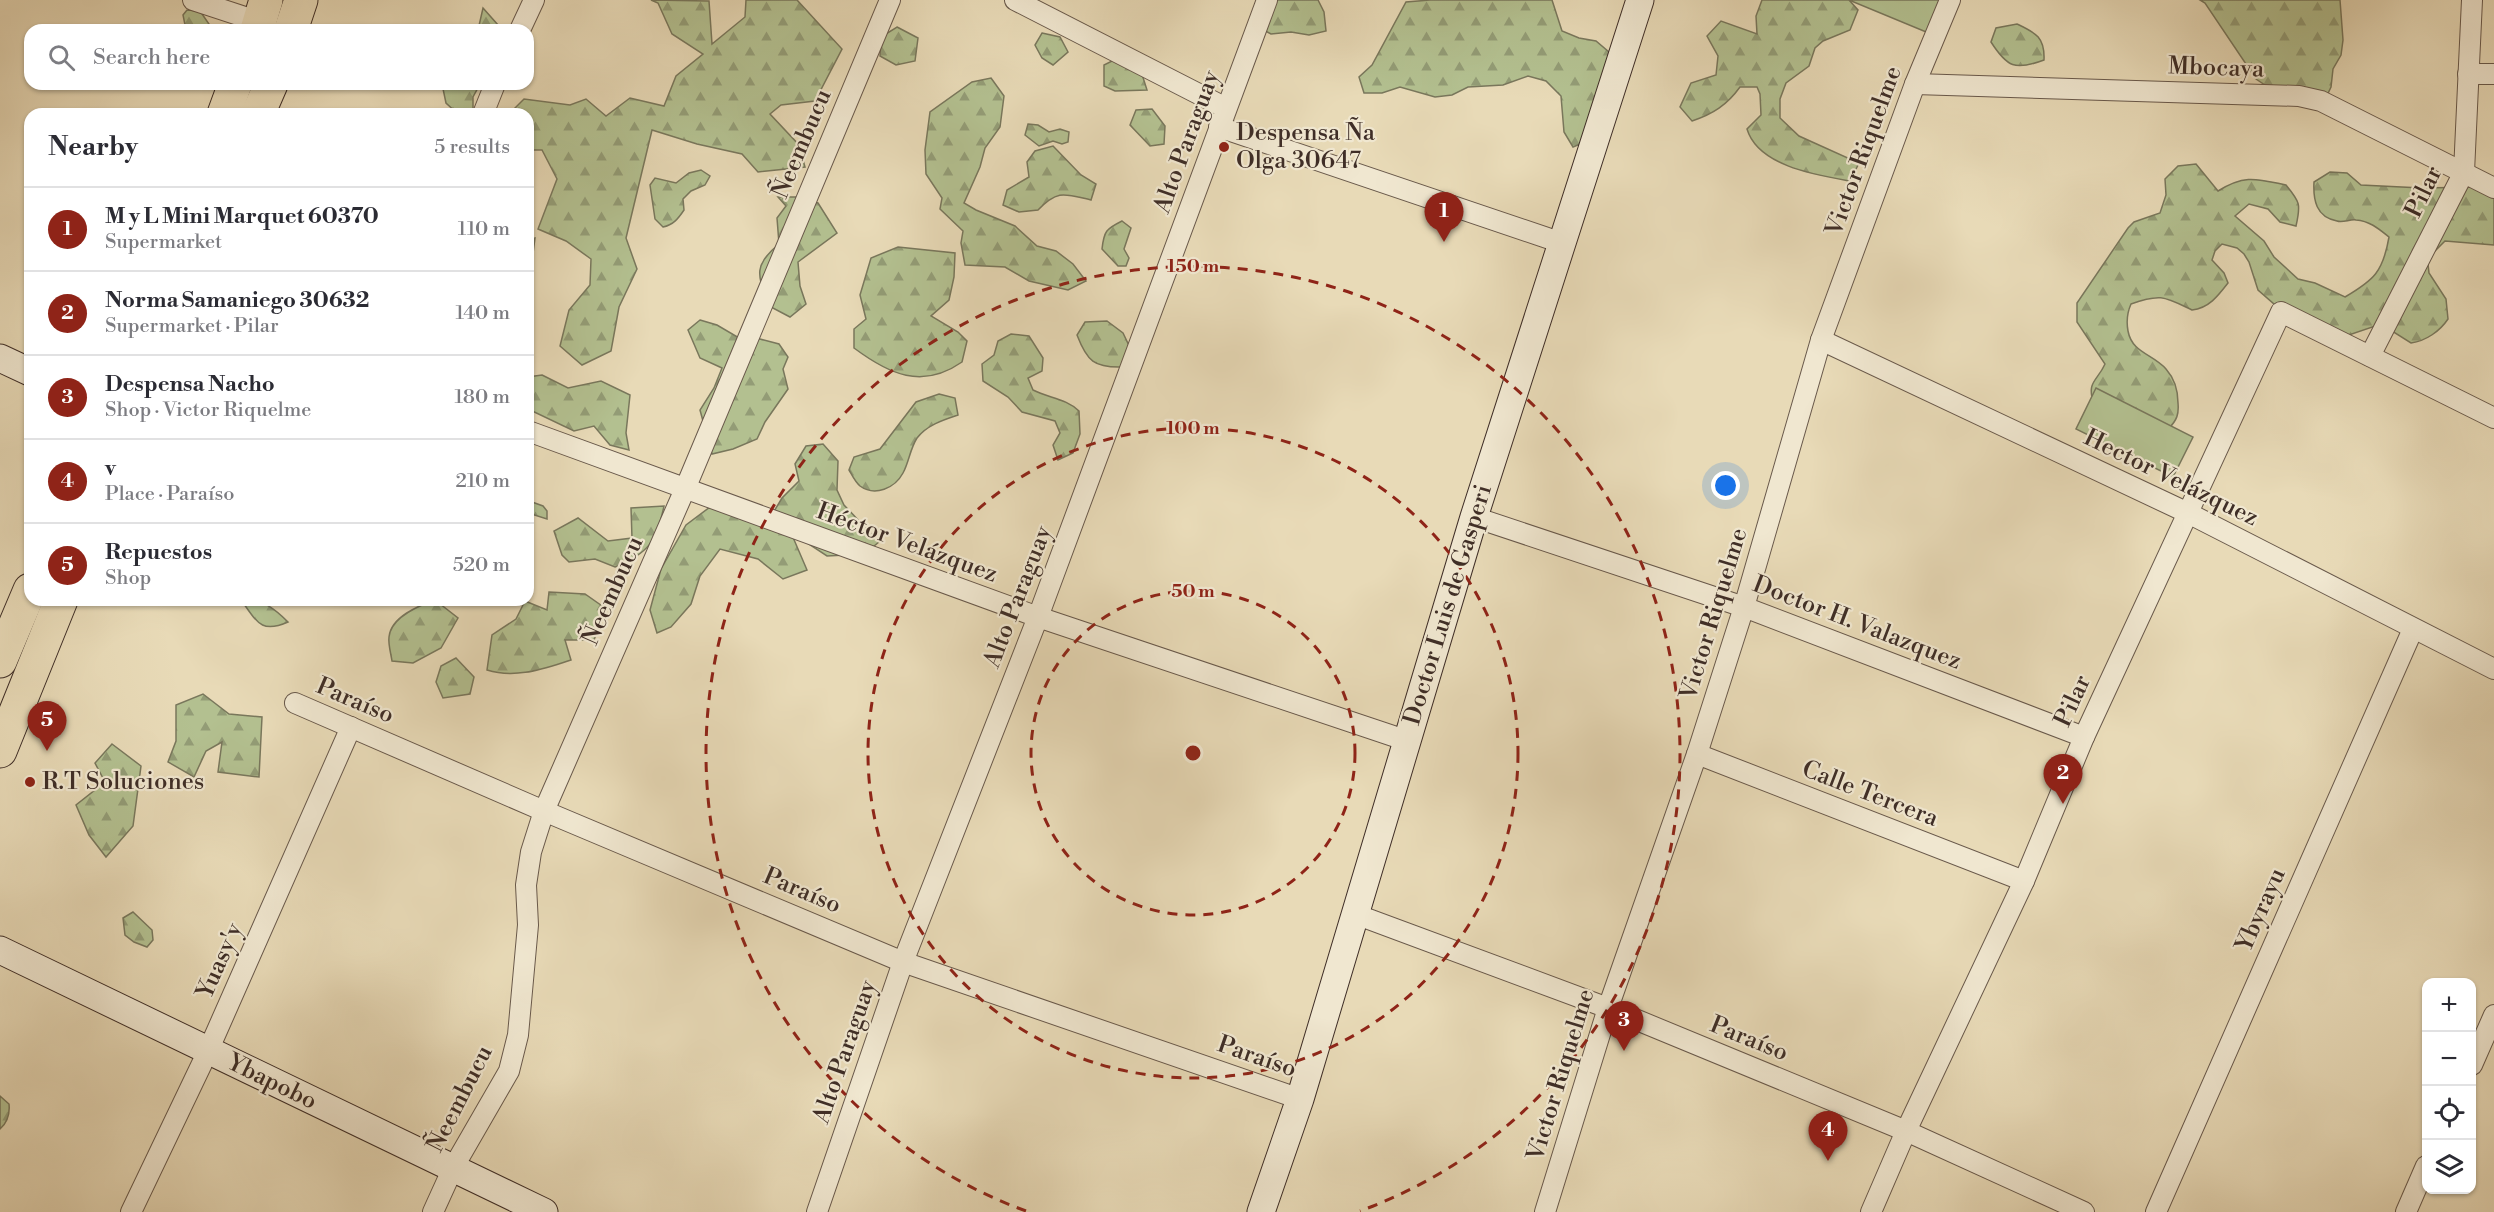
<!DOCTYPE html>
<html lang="en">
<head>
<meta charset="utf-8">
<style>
  body { margin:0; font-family:"Libre Bodoni",serif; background:#f7f7f7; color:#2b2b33 }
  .controls { position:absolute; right:18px; bottom:18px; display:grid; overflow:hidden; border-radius:12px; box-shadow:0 2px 4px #0004 }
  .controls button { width:54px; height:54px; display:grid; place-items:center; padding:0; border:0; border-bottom:2px solid #e1e1e2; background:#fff; color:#2b2b33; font:30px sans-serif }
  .you { position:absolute; left:1726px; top:486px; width:21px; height:21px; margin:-15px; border:4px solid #fff; border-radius:50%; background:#1a73e8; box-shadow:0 0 0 9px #1a73e833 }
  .badge { display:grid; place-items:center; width:39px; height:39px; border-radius:50%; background:#8f2418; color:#fff; font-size:20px; font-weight:700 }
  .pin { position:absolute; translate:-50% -50px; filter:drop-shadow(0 2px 3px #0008) }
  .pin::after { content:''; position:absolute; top:32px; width:21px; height:18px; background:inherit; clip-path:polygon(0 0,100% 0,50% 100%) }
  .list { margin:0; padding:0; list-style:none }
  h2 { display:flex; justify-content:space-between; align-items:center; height:78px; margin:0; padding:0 24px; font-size:26px }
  h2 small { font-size:20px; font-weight:400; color:#7c7c81 }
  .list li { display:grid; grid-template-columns:39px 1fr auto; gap:18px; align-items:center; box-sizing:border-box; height:84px; padding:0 24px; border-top:2px solid #e1e1e2 }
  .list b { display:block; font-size:22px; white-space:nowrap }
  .list p { margin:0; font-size:20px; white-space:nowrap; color:#7c7c81 }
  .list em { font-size:20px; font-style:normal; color:#7c7c81 }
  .icon { flex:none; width:33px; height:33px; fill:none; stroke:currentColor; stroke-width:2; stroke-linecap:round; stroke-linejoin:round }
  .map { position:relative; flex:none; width:2494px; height:1212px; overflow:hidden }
  .search { position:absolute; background:#fff; box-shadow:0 2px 4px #0004; left:24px; top:24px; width:510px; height:66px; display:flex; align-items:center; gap:15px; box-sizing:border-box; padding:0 21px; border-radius:18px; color:#7c7c81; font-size:22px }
  .panel { position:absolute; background:#fff; box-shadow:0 2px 4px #0004; left:24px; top:108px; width:510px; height:498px; border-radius:18px }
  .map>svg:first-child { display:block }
</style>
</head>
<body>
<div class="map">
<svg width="2494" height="1212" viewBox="0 0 2494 1212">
  <defs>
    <pattern id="forest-firs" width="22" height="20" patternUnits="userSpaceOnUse" patternTransform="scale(1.5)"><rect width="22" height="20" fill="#b3c090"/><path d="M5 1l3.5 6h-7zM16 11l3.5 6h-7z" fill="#939c76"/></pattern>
  </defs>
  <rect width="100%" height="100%" fill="#e8dab7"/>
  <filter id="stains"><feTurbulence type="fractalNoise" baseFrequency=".00333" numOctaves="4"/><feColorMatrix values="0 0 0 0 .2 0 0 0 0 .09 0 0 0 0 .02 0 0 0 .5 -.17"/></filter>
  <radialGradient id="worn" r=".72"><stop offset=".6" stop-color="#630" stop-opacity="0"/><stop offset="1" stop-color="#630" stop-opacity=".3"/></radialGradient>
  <!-- forest -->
  <g fill="url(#forest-firs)" stroke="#79775c" stroke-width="1.5">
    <path d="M651,0L709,1L712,44L745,17L746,0H797L842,49L815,101L781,105L770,114L799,145L805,167L758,172L742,154L697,144L652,130L626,238L637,269L619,307L611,351L582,365L560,346L569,310L590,285L591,259L566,241L538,229L557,179L542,150H528V114H509L524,99L570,105L586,99L606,116L630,98L664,106L676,76L703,54L672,34L658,3Z"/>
    <path d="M1258,0H1318L1324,12L1326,31L1309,35L1291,32L1271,34L1256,26Z"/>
    <path d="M1430,0H1552L1562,31L1579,38L1596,41L1609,52L1590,140L1573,147L1564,132L1561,96L1546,81L1528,76L1503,85L1468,87L1452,95L1435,97L1400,87L1382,93H1364L1359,77L1372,65L1406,2Z"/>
    <path d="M1762,0H1849L1858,10L1850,30L1823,41L1815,48L1809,66L1786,83L1780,99V118L1799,136L1859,163L1850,181C1816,175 1758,166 1747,129L1761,115L1760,94L1757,87H1740C1727,105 1713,114 1692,121L1680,107L1691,83L1716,75L1718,56L1707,36L1721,21L1757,34L1756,16Z"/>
    <path d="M2200,0H2340L2343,40L2341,55L2333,69L2331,87L2323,104L2286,99L2256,79L2205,3Z"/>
    <path d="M483,8L498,25L500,30H478Z"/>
    <path d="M187,10L200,11L211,27L209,30H186L183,15Z"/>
    <path d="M2017,24C2036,33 2045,37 2044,60C2015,71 2007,67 1991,42L1996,28Z"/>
    <path d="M897,27L918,38L915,61L896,65L880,56L881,37Z"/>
    <path d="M1042,33L1060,37L1068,52L1053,65L1042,58L1035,45Z"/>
    <path d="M1120,57L1140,68L1147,90L1115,91L1104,86V65Z"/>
    <path d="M991,78L1004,96L1000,127L985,148L980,167L964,203L976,210L1015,226L1037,246L1056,251L1073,264L1086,281L1068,290L1029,281L1005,267L965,265L961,243L963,231L940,209L942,198L926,174L925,150L930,112L972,82Z"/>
    <path d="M442,84H480L473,97V114H458L446,103Z"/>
    <path d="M1152,109L1165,126L1164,144L1150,146L1130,125L1136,110Z"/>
    <path d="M1028,124L1038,125L1049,132L1060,129L1069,132L1068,142L1062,144L1053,141L1039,146L1025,135Z"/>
    <path d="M1053,146L1081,175L1096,184L1091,200C1065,194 1058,189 1038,210L1019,212L1003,205L1007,190L1029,177L1027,162L1035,151Z"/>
    <path d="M2196,164L2218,191C2245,174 2257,179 2286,185C2300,202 2301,204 2296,226L2280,222L2268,209L2249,204L2235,216L2264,241L2274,257L2298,279L2315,283L2345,297C2374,280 2383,272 2389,237C2379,229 2370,221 2356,220C2350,219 2343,223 2337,221C2316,217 2313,200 2314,182L2330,172L2347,173L2361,185L2422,188L2477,187L2494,194V245L2445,241L2432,254L2428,264L2429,273L2446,299L2448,319C2440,331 2426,341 2411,343L2381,324L2343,337L2291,319L2258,290L2249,262L2244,254L2237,248L2222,244L2215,251L2212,260L2224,273L2228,283C2218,296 2209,308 2192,310C2165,297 2161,293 2131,304C2127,313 2126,320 2128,331C2132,353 2153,354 2166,369C2174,378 2178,390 2178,403C2179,414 2177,420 2169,428L2094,405C2086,381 2097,382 2105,364L2077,322V303L2128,228L2134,222L2160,213L2166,195L2165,179L2178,166Z"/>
    <path d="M701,170L710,176L705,185L691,191L683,199L684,210C678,219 673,225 663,227L655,219L650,185L655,178L676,183L689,173Z"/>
    <path d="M778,197H797L818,203L837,233L798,262L800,286L806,304L790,317L769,306C758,276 752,266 779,244L777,218L786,206Z"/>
    <path d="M1122,221L1131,228L1124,249L1129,258L1126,266H1118L1102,249C1104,231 1106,229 1122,221Z"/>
    <path d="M535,238L532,261L528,268V240Z"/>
    <path d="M898,247L955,253L954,277L949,300L931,316L958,332L967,341L962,362C922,390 889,374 854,348V329L866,319L860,295L871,258Z"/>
    <path d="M700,320L717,325L739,338L760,339L779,344L788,357L783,369L788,389L765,422L757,439L733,449L712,454L700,410L714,388L722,368L700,358L688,330Z"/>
    <path d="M1107,321L1123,333L1132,352L1123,367C1094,368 1087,361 1077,335L1085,322Z"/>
    <path d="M1011,334L1029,336L1043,358L1042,371L1028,378L1033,390C1049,398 1067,399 1079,411L1080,434L1073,453L1058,460L1053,445L1060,433L1055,421L1022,412L1008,397L983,381L982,364L994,355L998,341Z"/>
    <path d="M542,375L568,388L601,381L630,395L626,433L629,450L610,445L594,426L574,431L528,409V377Z"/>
    <path d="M939,394L955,398L958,415C943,420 927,425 917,438C910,449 909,462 903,473C895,488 875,497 860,486C855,482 852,475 849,470L854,457L880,449L916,402Z"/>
    <path d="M823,444L838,461L837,490L844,505L879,542L864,554L827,556L798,537L773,513L782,498L799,481L795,464L806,446Z"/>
    <path d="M718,501L792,535L807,570L783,579L758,559L720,549L700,576L691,604L671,627L657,633L650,610L661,569L686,525Z"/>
    <path d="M532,502L543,506L547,511V519L528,513V503Z"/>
    <path d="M664,506C657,541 649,553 615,567L595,559L569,562L562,555L554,531L578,518L608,541L632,538L631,508Z"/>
    <path d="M549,592L585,594L605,608L594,640H565L571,660C542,669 516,679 487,670L492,635L516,619L525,601L547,610Z"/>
    <path d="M245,600C264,600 275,609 288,622C263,633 258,624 244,604Z"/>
    <path d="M435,600L458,618L441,648L413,663L392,661C391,654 388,644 389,637C391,617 418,606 435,600Z"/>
    <path d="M456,658L474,677L470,694L443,698L436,682L441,666Z"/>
    <path d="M203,694L229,714L262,717L259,777L218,772L222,742L206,751L194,777L168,762L176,741V705Z"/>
    <path d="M112,744L141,766L133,826L106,857L89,835L76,805L105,782L95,763Z"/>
    <path d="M133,912L152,930L153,940L147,947L134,942L125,935L123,918Z"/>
    <path d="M0,1096L9,1104C10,1114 8,1122 0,1129Z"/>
  </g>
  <!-- park -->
  <g fill="#b3c090" stroke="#79775c" stroke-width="1.5">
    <path d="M1849,0H1945L1931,34Z"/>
    <path d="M2096,388L2193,437L2173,477L2076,429Z"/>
  </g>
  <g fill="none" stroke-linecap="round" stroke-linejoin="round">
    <defs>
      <g id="street">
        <path d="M193,0L260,22"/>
        <path d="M1015,0L1226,108"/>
        <path d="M520,30L534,0"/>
        <path d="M2468,74H2494"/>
        <path d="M1915,84L2299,96L2321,101L2494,188"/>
        <path d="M483,114L495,84"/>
        <path d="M1219,127L1562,243"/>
        <path d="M1821,340L2188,513L2494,669"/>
        <path d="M2370,356L2464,172L2472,0"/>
        <path d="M528,431L1038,617L1408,741"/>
        <path d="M1474,517L1744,607L2084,737"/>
        <path d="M295,703L544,811L903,962L1300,1099"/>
        <path d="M1697,754L2024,881"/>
        <path d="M1355,914L1608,1008L1906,1131L2084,1212"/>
        <path d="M2472,1065L2494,1015"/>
        <path d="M131,1212L208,1051L351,727"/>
        <path d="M433,1212L453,1168L509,1071L518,1035L528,925L526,885L531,852L544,811L685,489L890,0"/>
        <path d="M817,1212L903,962L1038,617L1267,0"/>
        <path d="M1545,1212L1608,1008L1697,754L1744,607L1821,340L1915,84L1950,0"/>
        <path d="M1871,1212L1906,1131L2024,881L2084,737L2281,312L2494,418"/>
        <path d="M2156,1212L2413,629"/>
        <path d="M2406,1212L2426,1166"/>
      </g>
      <g id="secondary">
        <path d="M0,358L30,372"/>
        <path d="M0,950L544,1212"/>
        <path d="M1261,1212L1300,1099L1474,517L1640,0"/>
      </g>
      <g id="highway">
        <path d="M257,30L266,0"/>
        <path d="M291,30L301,0"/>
        <path d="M224,114L235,84"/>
        <path d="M258,114L271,84"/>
        <path d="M0,661L30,590"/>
        <path d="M0,751L61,600"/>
      </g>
    </defs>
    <!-- street casing -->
    <use href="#street" stroke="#69594b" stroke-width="22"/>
    <!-- secondary casing -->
    <use href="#secondary" stroke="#3f2e27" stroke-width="29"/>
    <!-- highway casing -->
    <use href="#highway" stroke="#3f2e27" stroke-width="35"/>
    <!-- street -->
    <use href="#street" stroke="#f0e7d0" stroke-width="20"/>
    <!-- secondary -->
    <use href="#secondary" stroke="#f0e7d0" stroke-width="27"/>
    <!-- highway -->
    <use href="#highway" stroke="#e8dab7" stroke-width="33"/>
  </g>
  <!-- distance rings -->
  <g fill="none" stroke="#8f2418" stroke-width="3" stroke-dasharray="10 8">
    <circle cx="1193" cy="753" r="162"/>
    <circle cx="1193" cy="753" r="325"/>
    <path d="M1026 1211A487 487 0 1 1 1360 1211"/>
  </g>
  <!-- markers -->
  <g fill="#8f2418" stroke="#f0e7d0" stroke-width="2">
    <circle cx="1224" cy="147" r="6"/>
    <circle cx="30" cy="782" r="6"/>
  </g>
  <g text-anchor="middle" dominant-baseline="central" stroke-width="4.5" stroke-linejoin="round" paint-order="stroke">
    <!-- street labels -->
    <g font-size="24" fill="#3f2e27" stroke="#f0e7d0">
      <text transform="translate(2216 68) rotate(2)">Mbocaya</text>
      <text transform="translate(1187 142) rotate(-70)">Alto Paraguay</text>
      <text transform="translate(802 144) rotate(-67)">Ñeembucu</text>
      <text transform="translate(1864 151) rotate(-70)">Victor Riquelme</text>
      <text transform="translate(2424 192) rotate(-64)">Pilar</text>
      <text transform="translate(2171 478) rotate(26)">Hector Velázquez</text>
      <text transform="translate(907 543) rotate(20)">Héctor Velázquez</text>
      <text transform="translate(613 591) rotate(-66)">Ñeembucu</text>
      <text transform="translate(1018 597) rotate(-69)">Alto Paraguay</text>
      <text transform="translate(1448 605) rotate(-73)">Doctor Luis de Gasperi</text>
      <text transform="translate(1714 614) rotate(-73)">Victor Riquelme</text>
      <text transform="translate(1857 623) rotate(21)">Doctor H. Valazquez</text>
      <text transform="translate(355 701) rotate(23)">Paraíso</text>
      <text transform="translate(2073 701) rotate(-65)">Pilar</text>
      <text transform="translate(1870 794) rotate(21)">Calle Tercera</text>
      <text transform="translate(802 891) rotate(23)">Paraíso</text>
      <text transform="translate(2261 910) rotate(-66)">Ybyrayu</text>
      <text transform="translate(220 961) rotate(-66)">Yuasy'y</text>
      <text transform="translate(1749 1039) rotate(22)">Paraíso</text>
      <text transform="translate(845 1052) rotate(-71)">Alto Paraguay</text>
      <text transform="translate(1257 1057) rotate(19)">Paraíso</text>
      <text transform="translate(1561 1075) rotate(-73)">Victor Riquelme</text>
      <text transform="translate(272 1082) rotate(26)">Ybapobo</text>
      <text transform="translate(460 1099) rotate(-63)">Ñeembucu</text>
    </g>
    <!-- poi labels -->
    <g font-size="24" fill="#3f2e27" stroke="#f0e7d0" text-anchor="start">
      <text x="1236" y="133">Despensa Ña<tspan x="1236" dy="28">Olga 30647</tspan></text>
      <text x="42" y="782">R.T Soluciones</text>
    </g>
  </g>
  <circle cx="1193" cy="753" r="9" fill="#8f2418" stroke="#f0e7d0" stroke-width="3"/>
  <g font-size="18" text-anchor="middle" font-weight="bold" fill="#8f2418" stroke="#f0e7d0" stroke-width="4.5" stroke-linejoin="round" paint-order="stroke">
    <text x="1193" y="272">150 m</text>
    <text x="1193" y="434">100 m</text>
    <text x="1193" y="597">50 m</text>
  </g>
  <rect width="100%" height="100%" filter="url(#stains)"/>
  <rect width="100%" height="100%" fill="url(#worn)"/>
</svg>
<div class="controls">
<button>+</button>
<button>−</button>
<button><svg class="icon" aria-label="locate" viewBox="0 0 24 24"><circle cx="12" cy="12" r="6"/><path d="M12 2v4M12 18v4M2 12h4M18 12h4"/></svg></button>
<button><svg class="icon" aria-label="layers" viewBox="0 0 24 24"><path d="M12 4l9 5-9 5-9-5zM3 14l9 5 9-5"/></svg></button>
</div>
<div class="you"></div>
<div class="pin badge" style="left:1444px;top:242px">1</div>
<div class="pin badge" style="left:2063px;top:804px">2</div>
<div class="pin badge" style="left:1624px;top:1051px">3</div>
<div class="pin badge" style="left:1828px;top:1161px">4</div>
<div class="pin badge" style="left:47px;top:751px">5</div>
<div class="search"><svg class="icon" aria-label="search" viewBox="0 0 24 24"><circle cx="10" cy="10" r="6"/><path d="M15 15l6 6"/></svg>Search here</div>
<section class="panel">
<h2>Nearby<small>5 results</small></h2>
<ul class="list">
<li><span class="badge">1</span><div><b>M y L Mini Marquet 60370</b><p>Supermarket</p></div><em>110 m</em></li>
<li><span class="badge">2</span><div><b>Norma Samaniego 30632</b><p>Supermarket · Pilar</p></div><em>140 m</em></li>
<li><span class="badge">3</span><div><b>Despensa Nacho</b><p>Shop · Victor Riquelme</p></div><em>180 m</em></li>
<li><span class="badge">4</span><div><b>v</b><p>Place · Paraíso</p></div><em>210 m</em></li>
<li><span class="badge">5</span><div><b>Repuestos</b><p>Shop</p></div><em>520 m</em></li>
</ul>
</section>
</div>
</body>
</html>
